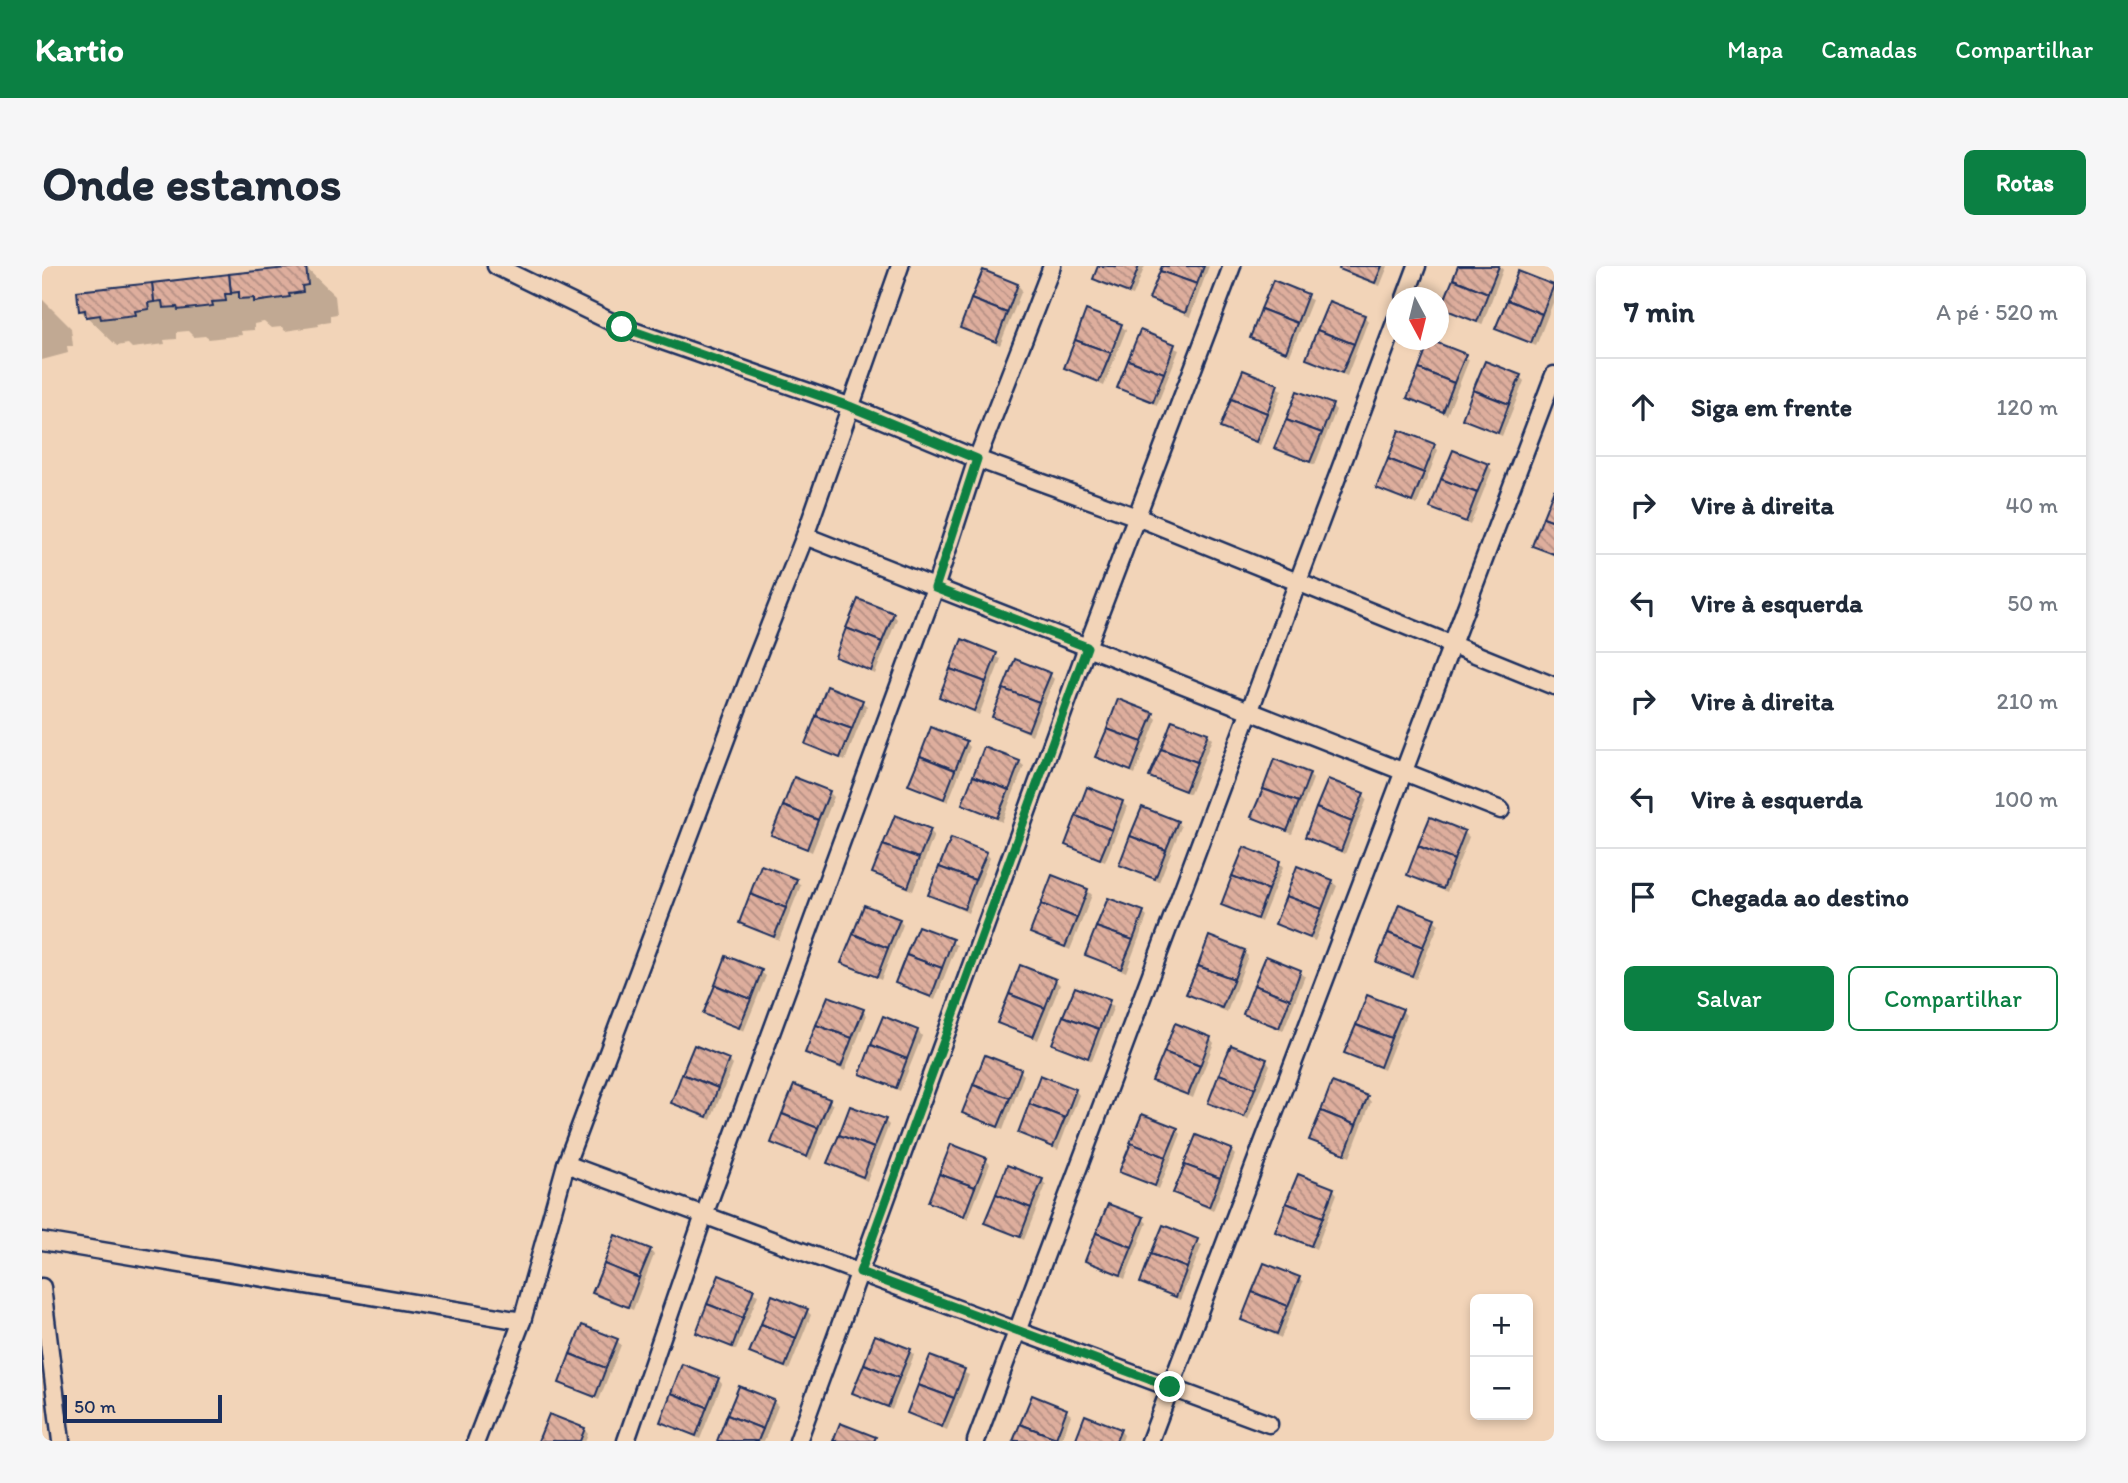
<!DOCTYPE html>
<html lang="pt">
<head>
<meta charset="utf-8">
<style>
  body { margin:0; font-family:Itim,sans-serif; background:#f6f6f7; color:#1f2937 }
  .controls { position:absolute; right:21px; bottom:21px; display:grid; overflow:hidden; border-radius:10px; box-shadow:0 4px 10px #0003 }
  .controls button { width:63px; height:63px; display:grid; place-items:center; padding:0; border:0; border-bottom:2px solid #e0e1e3; background:#fff; color:#1f2937; font:35px sans-serif }
  .compass { position:absolute; left:1344px; top:21px; width:63px; height:63px; border-radius:50%; background:#fff; box-shadow:0 4px 10px #0003; rotate:173deg }
  .scale { position:absolute; left:21px; bottom:18px; width:159px; box-sizing:border-box; padding-left:7px; border:4px solid #1b2f5e; border-top:0; font-size:19px; line-height:24px; white-space:nowrap; color:#1b2f5e; -webkit-text-stroke:5px #f2d4b8; paint-order:stroke }
  .stop { position:absolute; width:21px; height:21px; margin:-16px; border:5px solid #0b8043; border-radius:50%; background:#fff }
  .stop.end { background:#0b8043; border-color:#fff; box-shadow:0 2px 7px #0008 }
  .list { margin:0; padding:0; list-style:none }
  h2 { display:flex; justify-content:space-between; align-items:center; height:91px; margin:0; padding:0 28px; font-size:30px }
  h2 small { font-size:23px; font-weight:400; color:#747a83 }
  .list li { display:grid; grid-template-columns:46px 1fr auto; gap:21px; align-items:center; box-sizing:border-box; height:98px; padding:0 28px; border-top:2px solid #e0e1e3 }
  .list b { display:block; font-size:26px; white-space:nowrap }
  .list em { font-size:23px; font-style:normal; color:#747a83 }
  .actions { display:flex; gap:14px; padding:21px 28px }
  .actions a { flex:1; padding:16px 0; border:2px solid #0b8043; border-radius:10px; text-align:center; font-size:24px; color:#0b8043 }
  .actions .main { background:#0b8043; color:#fff }
  .icon { flex:none; width:38px; height:38px; fill:none; stroke:currentColor; stroke-width:2; stroke-linecap:round; stroke-linejoin:round }
  .map { position:relative; flex:none; width:1512px; height:1175px; overflow:hidden; border-radius:10px }
  header { display:flex; align-items:center; gap:42px; box-sizing:border-box; height:98px; padding:0 35px; background:#0b8043; color:#fff }
  header strong { font-size:33px }
  nav { display:flex; gap:38px; margin-inline-start:auto; font-size:24px }
  .intro { display:flex; align-items:center; justify-content:space-between; box-sizing:border-box; height:168px; padding:0 42px }
  h1 { margin:0; font-size:49px }
  .button { padding:18px 32px; border-radius:10px; background:#0b8043; color:#fff; font-size:24px; font-weight:700 }
  main { display:flex; gap:42px; padding:0 42px }
  aside { flex:1; background:#fff; border-radius:10px; box-shadow:0 4px 10px #0003 }
  .map>svg:first-child { display:block }
</style>
</head>
<body>
<header>
<strong>Kartio</strong>
<nav><a>Mapa</a><a>Camadas</a><a>Compartilhar</a></nav>
</header>
<div class="intro"><h1>Onde estamos</h1><a class="button">Rotas</a></div>
<main>
<div class="map">
<svg width="1512" height="1175" viewBox="0 0 1512 1175">
  <defs>
    <pattern id="building-back-hatch" width="6" height="6" patternUnits="userSpaceOnUse" patternTransform="scale(1.75)"><rect width="6" height="6" fill="#deae9d"/><path d="M-1 5l2 2M0 0l6 6M5-1l2 2" fill="none" stroke="#b38e83"/></pattern>
  </defs>
  <rect width="100%" height="100%" fill="#f2d4b8"/>
  <filter id="ink" filterUnits="userSpaceOnUse"><feTurbulence type="fractalNoise" baseFrequency=".0143" numOctaves="2"/><feDisplacementMap in="SourceGraphic" scale="14" xChannelSelector="R" yChannelSelector="G"/><feConvolveMatrix kernelMatrix="1 2 1 2 8 2 1 2 1" color-interpolation-filters="sRGB"/></filter>
  <g filter="url(#ink)">
    <!-- shadow -->
    <g fill="#0003">
      <path d="M1058,0H1103L1091,30L1057,17L1053,13Z"/>
      <path d="M1122,0H1167L1148,51L1109,33Z"/>
      <path d="M1300,0H1346L1338,20L1304,7Z"/>
      <path d="M1418,0H1458L1461,4L1440,59L1401,41Z"/>
      <path d="M263,1L293,30L295,48L289,49V55L276,57L277,60L243,65L240,61L229,62L222,56L212,58V64L199,65L200,69L167,73L163,70L152,71L146,65L135,66V73L122,74L123,78L90,82L86,78L75,80L38,44L37,26Z"/>
      <path d="M1232,17L1270,34L1248,89L1210,72Z"/>
      <path d="M976,19L980,24L958,79L920,61Z"/>
      <path d="M1511,21L1512,34L1494,80L1455,63Z"/>
      <path d="M0,33L29,62L31,80H25L26,87L0,94Z"/>
      <path d="M1322,50L1326,55L1305,110L1266,93Z"/>
      <path d="M1079,60L1084,64L1062,120L1024,102Z"/>
      <path d="M1099,67L1137,84L1115,139L1077,122Z"/>
      <path d="M1423,89L1427,94L1405,149L1367,131Z"/>
      <path d="M1202,107L1240,124L1218,179L1180,162Z"/>
      <path d="M1478,111L1482,115L1460,170L1422,153Z"/>
      <path d="M1290,140L1294,144L1273,199L1234,182Z"/>
      <path d="M1392,180L1396,184L1375,239L1336,222Z"/>
      <path d="M1446,199L1450,204L1428,259L1390,241Z"/>
      <path d="M1512,228V290L1492,279Z"/>
      <path d="M851,348L855,353L833,408L795,390Z"/>
      <path d="M921,376L959,393L937,449L899,431Z"/>
      <path d="M1008,409L1012,413L990,469L952,451Z"/>
      <path d="M820,436L825,440L803,495L765,477Z"/>
      <path d="M1111,449L1115,453L1093,508L1055,491Z"/>
      <path d="M1165,469L1170,473L1148,528L1109,511Z"/>
      <path d="M924,476L928,481L906,536L868,518Z"/>
      <path d="M977,496L982,500L960,556L922,538Z"/>
      <path d="M1267,509L1271,513L1250,568L1211,551Z"/>
      <path d="M787,526L792,531L770,586L732,568Z"/>
      <path d="M1321,528L1325,533L1303,588L1265,570Z"/>
      <path d="M1080,536L1085,541L1063,596L1025,578Z"/>
      <path d="M1135,556L1139,561L1117,616L1079,598Z"/>
      <path d="M888,565L892,569L871,625L832,607Z"/>
      <path d="M1422,566L1427,571L1405,626L1367,608Z"/>
      <path d="M944,587L948,592L926,647L888,629Z"/>
      <path d="M1237,596L1241,601L1219,656L1181,638Z"/>
      <path d="M754,615L759,619L737,674L699,657Z"/>
      <path d="M1290,616L1295,620L1273,675L1235,657Z"/>
      <path d="M1045,624L1050,629L1028,684L990,666Z"/>
      <path d="M1101,647L1105,651L1084,706L1045,689Z"/>
      <path d="M857,654L861,659L839,714L801,696Z"/>
      <path d="M1392,654L1397,658L1374,713L1336,695Z"/>
      <path d="M877,662L915,679L893,734L855,717Z"/>
      <path d="M1202,686L1206,690L1185,746L1146,728Z"/>
      <path d="M1225,692L1263,710L1241,765L1203,748Z"/>
      <path d="M719,706L724,710L702,765L664,748Z"/>
      <path d="M1013,714L1018,719L996,774L957,756Z"/>
      <path d="M1034,723L1072,740L1050,795L1012,778Z"/>
      <path d="M821,745L825,749L803,805L765,787Z"/>
      <path d="M1360,745L1364,749L1342,804L1304,787Z"/>
      <path d="M876,765L880,770L858,825L820,807Z"/>
      <path d="M1168,772L1172,777L1151,832L1112,814Z"/>
      <path d="M686,794L691,799L669,854L631,836Z"/>
      <path d="M1224,794L1228,799L1206,854L1168,836Z"/>
      <path d="M978,805L982,809L961,864L922,847Z"/>
      <path d="M1033,824L1037,829L1016,884L978,866Z"/>
      <path d="M1325,831L1329,836L1308,891L1269,873Z"/>
      <path d="M787,835L791,839L769,894L731,877Z"/>
      <path d="M843,855L847,859L825,915L787,897Z"/>
      <path d="M1135,863L1139,868L1117,923L1079,905Z"/>
      <path d="M1189,885L1193,889L1171,945L1133,927Z"/>
      <path d="M944,894L948,898L926,953L888,936Z"/>
      <path d="M1000,914L1004,919L982,974L944,957Z"/>
      <path d="M1291,923L1295,928L1274,983L1235,965Z"/>
      <path d="M1101,953L1105,957L1083,1013L1045,995Z"/>
      <path d="M1122,961L1160,979L1138,1034L1100,1017Z"/>
      <path d="M608,984L612,989L591,1044L552,1026Z"/>
      <path d="M678,1012L716,1029L694,1084L656,1067Z"/>
      <path d="M1257,1012L1261,1016L1239,1072L1201,1054Z"/>
      <path d="M765,1045L769,1049L747,1104L709,1087Z"/>
      <path d="M575,1075L579,1079L557,1134L519,1117Z"/>
      <path d="M868,1085L872,1089L850,1144L812,1127Z"/>
      <path d="M889,1092L927,1109L905,1164L867,1147Z"/>
      <path d="M676,1113L680,1118L658,1173L620,1155Z"/>
      <path d="M731,1135L736,1140L722,1175H677Z"/>
      <path d="M1024,1145L1029,1149L1019,1175H973Z"/>
      <path d="M542,1163L546,1168L543,1175H498Z"/>
      <path d="M1078,1164L1082,1169L1080,1175H1034Z"/>
    </g>
    <!-- building -->
    <g fill="url(#building-back-hatch)" stroke="#1b2f5e" stroke-width="2">
      <path d="M264,0L266,19L260,20L261,26L247,28L248,31L212,36V32L197,33V26L189,27L187,8Z"/>
      <path d="M1056,0H1097L1087,27L1051,13Z"/>
      <path d="M1120,0H1162L1155,18L1118,5Z"/>
      <path d="M1298,0H1340L1333,17L1297,3Z"/>
      <path d="M1416,0H1457L1446,27L1411,13Z"/>
      <path d="M941,4L976,18L965,47L929,33Z"/>
      <path d="M1118,5L1155,18L1143,47L1107,33Z"/>
      <path d="M1476,5L1512,19L1500,48L1465,34Z"/>
      <path d="M187,8L189,28H183L184,35L170,36L171,40L136,44L135,41L121,42L120,35L112,36L110,17Z"/>
      <path d="M1411,13L1446,27L1435,56L1399,42Z"/>
      <path d="M1231,14L1266,28L1255,57L1219,43Z"/>
      <path d="M110,17L112,36L106,37L107,43L93,45L94,49L59,53L58,49L44,51L43,44L37,45L35,25Z"/>
      <path d="M929,33L965,47L954,76L918,62Z"/>
      <path d="M1465,34L1500,48L1489,77L1453,63Z"/>
      <path d="M1287,35L1323,49L1312,78L1275,64Z"/>
      <path d="M1219,43L1255,57L1244,86L1208,72Z"/>
      <path d="M1044,44L1080,58L1069,87L1033,74Z"/>
      <path d="M1098,64L1133,78L1122,107L1086,94Z"/>
      <path d="M1275,64L1312,78L1300,107L1264,93Z"/>
      <path d="M1033,74L1069,87L1057,116L1022,102Z"/>
      <path d="M1388,74L1424,88L1412,117L1377,103Z"/>
      <path d="M1086,94L1122,107L1111,136L1075,122Z"/>
      <path d="M1443,95L1479,109L1467,138L1431,124Z"/>
      <path d="M1377,103L1412,117L1401,146L1365,132Z"/>
      <path d="M1201,104L1236,118L1225,147L1189,133Z"/>
      <path d="M1431,124L1467,138L1456,167L1420,153Z"/>
      <path d="M1255,125L1291,138L1280,167L1244,154Z"/>
      <path d="M1189,133L1225,147L1214,176L1178,162Z"/>
      <path d="M1244,154L1280,167L1268,196L1232,182Z"/>
      <path d="M1357,164L1393,178L1382,207L1346,193Z"/>
      <path d="M1411,184L1447,198L1435,227L1399,213Z"/>
      <path d="M1346,193L1382,207L1370,236L1334,222Z"/>
      <path d="M1399,213L1435,227L1424,256L1388,242Z"/>
      <path d="M1512,223V255L1501,251Z"/>
      <path d="M1501,251L1512,255V288L1490,280Z"/>
      <path d="M816,333L852,347L840,376L804,362Z"/>
      <path d="M804,362L840,376L829,405L793,391Z"/>
      <path d="M920,373L955,387L944,416L908,403Z"/>
      <path d="M973,393L1009,407L997,436L961,423Z"/>
      <path d="M908,403L944,416L932,445L897,431Z"/>
      <path d="M785,420L821,434L810,463L774,450Z"/>
      <path d="M961,423L997,436L986,465L950,451Z"/>
      <path d="M1076,433L1112,447L1100,476L1065,463Z"/>
      <path d="M774,450L810,463L798,492L763,478Z"/>
      <path d="M1130,454L1166,467L1155,496L1119,483Z"/>
      <path d="M889,461L925,475L913,504L878,490Z"/>
      <path d="M1065,463L1100,476L1089,505L1053,491Z"/>
      <path d="M942,481L978,495L967,524L931,510Z"/>
      <path d="M1119,483L1155,496L1143,525L1107,511Z"/>
      <path d="M878,490L913,504L902,533L866,519Z"/>
      <path d="M1232,493L1268,507L1257,536L1221,523Z"/>
      <path d="M931,510L967,524L955,552L920,538Z"/>
      <path d="M752,511L788,525L776,554L741,540Z"/>
      <path d="M1286,513L1322,527L1310,556L1274,542Z"/>
      <path d="M1045,521L1081,535L1070,564L1034,550Z"/>
      <path d="M1221,523L1257,536L1245,565L1209,551Z"/>
      <path d="M741,540L776,554L765,583L729,569Z"/>
      <path d="M1100,541L1136,555L1124,584L1088,570Z"/>
      <path d="M1274,542L1310,556L1299,585L1263,571Z"/>
      <path d="M853,549L889,563L877,592L841,579Z"/>
      <path d="M1034,550L1070,564L1058,593L1023,579Z"/>
      <path d="M1388,551L1423,565L1412,594L1376,580Z"/>
      <path d="M1088,570L1124,584L1113,613L1077,599Z"/>
      <path d="M909,572L945,586L933,614L897,601Z"/>
      <path d="M841,579L877,592L866,621L830,607Z"/>
      <path d="M1376,580L1412,594L1401,623L1365,609Z"/>
      <path d="M1202,581L1238,595L1226,624L1190,610Z"/>
      <path d="M719,599L755,613L744,642L708,628Z"/>
      <path d="M1255,600L1291,614L1280,643L1244,630Z"/>
      <path d="M897,601L933,614L922,643L886,629Z"/>
      <path d="M1010,609L1046,623L1035,652L999,638Z"/>
      <path d="M1190,610L1226,624L1215,653L1179,639Z"/>
      <path d="M708,628L744,642L732,671L697,657Z"/>
      <path d="M1244,630L1280,643L1268,672L1233,658Z"/>
      <path d="M1066,632L1102,645L1091,674L1054,661Z"/>
      <path d="M999,638L1035,652L1023,681L988,667Z"/>
      <path d="M1357,638L1393,652L1381,681L1346,667Z"/>
      <path d="M822,639L858,653L846,682L811,668Z"/>
      <path d="M876,660L911,673L900,702L864,689Z"/>
      <path d="M1054,661L1091,674L1079,703L1043,689Z"/>
      <path d="M1346,667L1381,681L1370,710L1334,696Z"/>
      <path d="M811,668L846,682L835,711L799,697Z"/>
      <path d="M1167,670L1203,684L1192,713L1156,700Z"/>
      <path d="M864,689L900,702L889,731L853,717Z"/>
      <path d="M684,690L720,704L709,733L673,719Z"/>
      <path d="M1224,690L1259,704L1248,733L1212,719Z"/>
      <path d="M978,699L1014,713L1003,742L967,728Z"/>
      <path d="M1156,700L1192,713L1180,742L1144,728Z"/>
      <path d="M673,719L709,733L697,762L661,748Z"/>
      <path d="M1212,719L1248,733L1237,762L1201,748Z"/>
      <path d="M1033,721L1068,734L1057,763L1021,750Z"/>
      <path d="M967,728L1003,742L991,771L955,757Z"/>
      <path d="M1325,729L1361,743L1349,772L1314,759Z"/>
      <path d="M786,730L822,743L810,772L774,759Z"/>
      <path d="M841,750L876,764L865,793L829,779Z"/>
      <path d="M1021,750L1057,763L1046,792L1010,778Z"/>
      <path d="M1133,757L1169,771L1158,800L1122,786Z"/>
      <path d="M774,759L810,772L799,801L763,787Z"/>
      <path d="M1314,759L1349,772L1338,801L1302,787Z"/>
      <path d="M652,779L687,793L676,822L640,808Z"/>
      <path d="M829,779L865,793L854,822L818,808Z"/>
      <path d="M1189,779L1225,793L1213,822L1177,808Z"/>
      <path d="M1122,786L1158,800L1146,829L1110,815Z"/>
      <path d="M943,789L979,803L968,832L931,819Z"/>
      <path d="M640,808L676,822L665,851L629,837Z"/>
      <path d="M1177,808L1213,822L1202,851L1166,837Z"/>
      <path d="M998,809L1034,823L1023,852L987,838Z"/>
      <path d="M1290,816L1326,830L1314,859L1279,845Z"/>
      <path d="M752,819L788,833L776,862L740,848Z"/>
      <path d="M931,819L968,832L956,861L920,847Z"/>
      <path d="M987,838L1023,852L1011,881L976,867Z"/>
      <path d="M808,840L844,853L832,882L797,869Z"/>
      <path d="M1279,845L1314,859L1303,888L1267,874Z"/>
      <path d="M740,848L776,862L765,891L729,877Z"/>
      <path d="M1100,848L1136,862L1124,891L1088,877Z"/>
      <path d="M797,869L832,882L821,911L785,897Z"/>
      <path d="M1154,869L1190,883L1178,912L1142,899Z"/>
      <path d="M1089,877L1124,891L1113,920L1077,906Z"/>
      <path d="M909,878L945,892L933,921L897,908Z"/>
      <path d="M965,899L1001,913L989,942L954,928Z"/>
      <path d="M1143,899L1178,912L1167,941L1131,927Z"/>
      <path d="M897,908L933,921L922,950L886,936Z"/>
      <path d="M1256,908L1292,922L1281,951L1244,937Z"/>
      <path d="M954,928L989,942L978,971L942,957Z"/>
      <path d="M1244,937L1281,951L1269,980L1233,966Z"/>
      <path d="M1066,938L1102,951L1090,981L1054,967Z"/>
      <path d="M1121,959L1156,973L1145,1002L1109,988Z"/>
      <path d="M1054,967L1090,981L1079,1009L1043,995Z"/>
      <path d="M573,969L609,983L597,1012L562,998Z"/>
      <path d="M1109,988L1145,1002L1134,1031L1098,1017Z"/>
      <path d="M1222,997L1258,1011L1246,1040L1210,1026Z"/>
      <path d="M562,998L597,1012L586,1041L550,1027Z"/>
      <path d="M677,1009L712,1023L701,1052L665,1038Z"/>
      <path d="M1210,1026L1246,1040L1235,1068L1199,1054Z"/>
      <path d="M730,1029L766,1043L754,1072L719,1058Z"/>
      <path d="M665,1038L701,1052L690,1081L654,1067Z"/>
      <path d="M719,1058L754,1072L743,1101L707,1087Z"/>
      <path d="M540,1059L576,1073L564,1102L528,1088Z"/>
      <path d="M833,1069L869,1083L857,1112L822,1098Z"/>
      <path d="M528,1088L564,1102L553,1131L517,1117Z"/>
      <path d="M888,1090L923,1103L912,1132L876,1119Z"/>
      <path d="M640,1098L677,1112L665,1141L629,1127Z"/>
      <path d="M822,1098L857,1112L846,1141L810,1127Z"/>
      <path d="M876,1119L912,1132L900,1161L865,1147Z"/>
      <path d="M697,1120L732,1134L721,1163L685,1149Z"/>
      <path d="M629,1127L665,1141L654,1170L618,1156Z"/>
      <path d="M990,1129L1025,1143L1014,1172L978,1158Z"/>
      <path d="M507,1148L543,1162L538,1175H496Z"/>
      <path d="M685,1149L721,1163L716,1175H675Z"/>
      <path d="M1043,1149L1079,1163L1074,1175H1033Z"/>
      <path d="M798,1157L834,1171L832,1175H791Z"/>
      <path d="M978,1158L1014,1172L1013,1175H971Z"/>
    </g>
    <g fill="none" stroke-linecap="round" stroke-linejoin="round">
      <defs>
        <g id="street">
          <path d="M454,0L580,61L807,140L935,193L1095,251L1512,420"/>
          <path d="M1363,32L1375,0"/>
          <path d="M763,270L1459,544"/>
          <path d="M524,898L1227,1158"/>
          <path d="M0,975L480,1055"/>
          <path d="M0,1021L19,1175"/>
          <path d="M434,1175L480,1055L524,898L711,401L763,270L858,0"/>
          <path d="M584,1175L662,949L893,322L935,193L1010,0"/>
          <path d="M756,1175L1045,381L1190,0"/>
          <path d="M934,1175L1354,54"/>
          <path d="M1108,1175L1512,109"/>
        </g>
      </defs>
      <!-- street casing -->
      <use href="#street" stroke="#1b2f5e" stroke-width="21"/>
      <!-- street -->
      <use href="#street" stroke="#f2d4b8" stroke-width="16"/>
    </g>
  </g>
  <g fill="none" stroke-linecap="round" stroke-linejoin="round" filter="url(#ink)">
    <!-- route -->
    <path stroke="#0b8043" stroke-width="9" d="M580,61L807,140L935,193L893,322L1045,381L818,1006L1128,1121"/>
  </g>
</svg>
<div class="controls">
<button>+</button>
<button>−</button>
</div>
<svg class="compass" viewBox="-18 -18 36 36"><path d="M0-13l5 13h-10z" fill="#e53935"/><path d="M0 13l5-13h-10z" fill="#747a83"/></svg>
<div class="scale">50 m</div>
<div class="stop" style="left:580px;top:61px"></div>
<div class="stop end" style="left:1128px;top:1121px"></div>
</div>
<aside>
<h2>7 min<small>A pé · 520 m</small></h2>
<ul class="list">
<li><svg class="icon" aria-label="ahead" viewBox="0 0 24 24"><path d="M12 20V5M6 11l6-6 6 6"/></svg><div><b>Siga em frente</b></div><em>120 m</em></li>
<li><svg class="icon" aria-label="right" viewBox="0 0 24 24"><path d="M7 20v-9h11M14 6l5 5-5 5"/></svg><div><b>Vire à direita</b></div><em>40 m</em></li>
<li><svg class="icon" aria-label="left" viewBox="0 0 24 24"><path d="M17 20v-9H6M10 6l-5 5 5 5"/></svg><div><b>Vire à esquerda</b></div><em>50 m</em></li>
<li><svg class="icon" aria-label="right" viewBox="0 0 24 24"><path d="M7 20v-9h11M14 6l5 5-5 5"/></svg><div><b>Vire à direita</b></div><em>210 m</em></li>
<li><svg class="icon" aria-label="left" viewBox="0 0 24 24"><path d="M17 20v-9H6M10 6l-5 5 5 5"/></svg><div><b>Vire à esquerda</b></div><em>100 m</em></li>
<li><svg class="icon" aria-label="arrive" viewBox="0 0 24 24"><path d="M6 21V4h12l-3 4 3 4H6"/></svg><div><b>Chegada ao destino</b></div></li>
</ul>
<div class="actions"><a class="main">Salvar</a><a>Compartilhar</a></div>
</aside>
</main>
</body>
</html>
